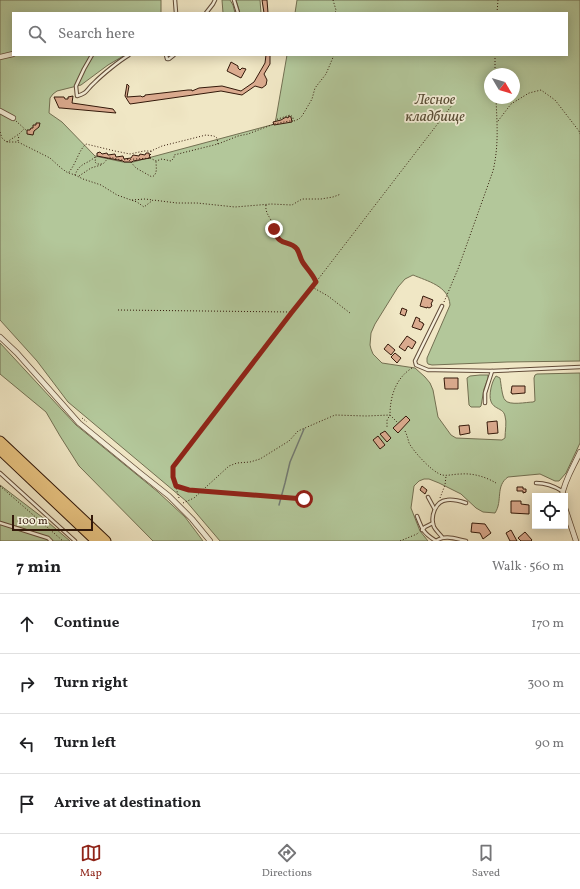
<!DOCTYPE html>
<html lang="en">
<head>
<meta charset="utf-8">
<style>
  body { margin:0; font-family:Vollkorn,serif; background:#f6f6f6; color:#202124 }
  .controls { position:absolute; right:12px; bottom:12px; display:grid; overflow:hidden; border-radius:0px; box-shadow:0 2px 10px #0003 }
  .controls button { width:36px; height:36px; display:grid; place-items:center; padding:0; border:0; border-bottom:1px solid #e0e0e0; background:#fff; color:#202124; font:20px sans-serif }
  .compass { position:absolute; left:484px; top:68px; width:36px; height:36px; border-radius:50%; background:#fff; box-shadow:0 2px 10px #0003; rotate:128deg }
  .scale { position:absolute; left:12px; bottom:10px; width:81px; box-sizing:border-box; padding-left:4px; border:2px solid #33190a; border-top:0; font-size:11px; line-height:14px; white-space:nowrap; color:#33190a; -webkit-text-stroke:3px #f5efd9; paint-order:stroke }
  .stop { position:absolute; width:12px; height:12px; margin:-9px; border:3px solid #8f2418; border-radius:50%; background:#fff }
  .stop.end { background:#8f2418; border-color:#fff; box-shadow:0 1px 4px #0008 }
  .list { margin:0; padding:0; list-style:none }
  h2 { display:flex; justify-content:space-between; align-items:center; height:52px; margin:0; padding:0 16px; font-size:17px }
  h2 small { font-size:13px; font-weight:400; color:#757577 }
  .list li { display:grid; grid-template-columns:26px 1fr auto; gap:12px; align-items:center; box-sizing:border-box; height:60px; padding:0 16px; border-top:1px solid #e0e0e0 }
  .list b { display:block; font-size:15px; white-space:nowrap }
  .list em { font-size:13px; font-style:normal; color:#757577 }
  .icon { flex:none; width:22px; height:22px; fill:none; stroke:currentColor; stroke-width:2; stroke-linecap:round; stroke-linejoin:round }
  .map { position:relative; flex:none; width:580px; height:541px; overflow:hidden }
  .search { position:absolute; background:#fff; box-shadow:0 2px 10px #0003; left:12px; right:12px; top:12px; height:44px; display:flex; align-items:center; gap:10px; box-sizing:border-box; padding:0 14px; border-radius:0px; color:#757577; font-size:15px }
  .sheet { height:292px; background:#fff }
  nav { display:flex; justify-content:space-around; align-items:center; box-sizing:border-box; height:56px; border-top:1px solid #e0e0e0; background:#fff; font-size:11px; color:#757577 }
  nav a { display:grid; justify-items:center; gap:2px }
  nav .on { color:#8f2418 }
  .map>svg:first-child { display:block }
</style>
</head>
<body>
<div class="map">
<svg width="580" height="541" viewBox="0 0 580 541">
  <rect width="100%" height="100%" fill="#f0e7c5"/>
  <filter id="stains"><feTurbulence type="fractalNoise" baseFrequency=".005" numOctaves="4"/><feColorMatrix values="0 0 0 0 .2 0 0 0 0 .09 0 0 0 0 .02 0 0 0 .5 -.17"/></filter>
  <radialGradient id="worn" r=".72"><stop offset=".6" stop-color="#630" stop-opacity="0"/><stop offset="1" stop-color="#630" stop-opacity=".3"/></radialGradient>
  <!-- green -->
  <g fill="#b3c79a" stroke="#737052" fill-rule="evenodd">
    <path d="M0,0H161V13H13V55H125L108,65L81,85L57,91L53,94L50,98L49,113L62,122L95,156L123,162H133L275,124L287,55H567V13H295L297,0H580V361L507,362L432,365L428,364L427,362V358L450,305C449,286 427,281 413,275L405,279L398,287L375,324L371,333L370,345L371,349L373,354L382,363L415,368L425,377L430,383L433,390L438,417L451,435L456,438L502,440L505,438C505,431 507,422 505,416C503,405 486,412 491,388C492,384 493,380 496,376L500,378C501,383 502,397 505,400C509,406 527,402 533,402L535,401L534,378L535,375L537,374L580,373V443L566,473L559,481H555L540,474L508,477C495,486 503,501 495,513L483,512L476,508L461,494L439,483L429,479H424L419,481L414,486L411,508L420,531L428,541H220L186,501L68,402L37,361L0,320ZM490,74H514V98H490Z"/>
    <path d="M222,0H230L233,5L235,13H223Z"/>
    <path d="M236,0H260L261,13H240Z"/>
    <path d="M0,343L76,425L158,492L185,517L203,541H153L79,466L60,436L46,412L0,374Z"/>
    <path d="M480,375H488V378L484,389L481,406L480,407H471L469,405L467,378L470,376Z"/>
    <path d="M0,485L42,517L70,541H0Z"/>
  </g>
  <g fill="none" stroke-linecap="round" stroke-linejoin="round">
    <!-- stream -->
    <path stroke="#727c75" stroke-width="1.5" d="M279,505L285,483L290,462L304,429"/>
  </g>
  <!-- building -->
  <g fill="#dbab8f" stroke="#33190a">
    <path d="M262,0H267L268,13H264Z"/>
    <path d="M266,55H270V64L264,74L267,80L266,85L262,88L255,86L242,95L221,91L130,104L128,101L125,96L127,84L129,86L127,97L141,96L142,97L145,96V95L188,90H192V91L199,88L222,86L241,91L254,82L265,63Z"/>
    <path d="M231,62L238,66V68L240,70L242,68L246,69L241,78L227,71Z"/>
    <path d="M73,96L72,103L113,109L116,113L61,108H59L54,97H64L65,99H68V97Z"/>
    <path d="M286,117L288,118L289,116L291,117L292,122L274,125L273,122L281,120Z"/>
    <path d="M36,123H40L39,127L34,131L33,135L27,134V130H30L31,128H33V125H36Z"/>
    <path d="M100,152L102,154L107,153L108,155L115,154L116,157L123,156L124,159L131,158L133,155L139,156L140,154L145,155L146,153H149L150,158L133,161L132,162H124L123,161L97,156V153Z"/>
    <path d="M423,296L433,300L431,304L432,305L431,307L429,308L427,307V308L420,306Z"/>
    <path d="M402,308L407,310L405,316L400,314Z"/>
    <path d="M416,317L420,319L419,321L423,323V324H424L421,330L412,327Z"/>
    <path d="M407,336L416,342L412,349L408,346L405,351L399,347Z"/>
    <path d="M388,344L395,350L391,355L384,349Z"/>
    <path d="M395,353L401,358L397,363L391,357Z"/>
    <path d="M444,378H458V389H445Z"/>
    <path d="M512,386H525V393L512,394V393H511Z"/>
    <path d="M406,416L410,420L398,433L393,428Z"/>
    <path d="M497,421L498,433L488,434L487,422Z"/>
    <path d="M469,425L470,433L460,435L459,426Z"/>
    <path d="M385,431L391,438L387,442L380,434Z"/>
    <path d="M378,436L385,445L380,449L373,440Z"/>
    <path d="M422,486L427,490L425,494L420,490Z"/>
    <path d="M517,487H523V489H526V492L523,493V491H517Z"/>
    <path d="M511,501H521V504L529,505V514L511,513Z"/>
    <path d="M472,523L485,524L491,533L483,539L480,533L471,532Z"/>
    <path d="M511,530L517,541H510L506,533Z"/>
    <path d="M525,532L532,540L531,541H521L518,538Z"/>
  </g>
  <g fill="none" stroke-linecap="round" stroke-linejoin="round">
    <defs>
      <g id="lane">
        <path d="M175,0L176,13"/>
        <path d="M234,0L238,13"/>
        <path d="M206,13L213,4L215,0"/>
        <path d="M92,55L84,69L76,86L77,96C88,93 86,90 94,83C103,74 119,61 129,55"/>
        <path d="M166,55L167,59H169L174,55"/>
        <path d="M442,306L415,361L416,365L428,370H435L492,371L580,367"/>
        <path d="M485,403V393L492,371"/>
        <path d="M0,473L75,541"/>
        <path d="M536,483C545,483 554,486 562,491"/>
        <path d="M428,497L434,508"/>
        <path d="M417,516C422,529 423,533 436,541"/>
        <path d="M0,523L48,538L51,541"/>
        <path d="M422,530L425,527L433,523"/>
        <path d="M442,537C440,534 436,531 434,527C430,517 435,501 447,500C454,499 460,501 466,503"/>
        <path d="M436,541C445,534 456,539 466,541"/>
      </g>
      <g id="street">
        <path d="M0,57L13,54"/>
        <path d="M0,111L13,118"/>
        <path d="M0,337L17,353L79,423L140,473L169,496L192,519L210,541"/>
        <path d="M562,496C564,481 574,466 580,452"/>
        <path d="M565,508L576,541"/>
      </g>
      <g id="highway">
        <path d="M0,441L106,541"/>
        <path d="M0,450L96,541"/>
      </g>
    </defs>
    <!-- lane casing -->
    <use href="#lane" stroke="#624c39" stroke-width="4.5"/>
    <!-- street casing -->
    <use href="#street" stroke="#624c39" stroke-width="6"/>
    <!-- highway casing -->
    <use href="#highway" stroke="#33190a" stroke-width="11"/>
    <!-- path -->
    <g stroke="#33190a" stroke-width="1" stroke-dasharray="1 2" stroke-linecap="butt">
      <path d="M333,0L336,10L335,13"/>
      <path d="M497,13L498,0"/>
      <path d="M495,74V55"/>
      <path d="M16,121L27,131"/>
      <path d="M294,121L299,119L302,116L305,111L312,99L315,88L326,74L334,55"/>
      <path d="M498,121L511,104L529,93L541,90L555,100L579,131L580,134"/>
      <path d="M0,132L2,138L4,140L7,142H18L50,158L61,168L68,173C76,165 78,151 86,144L115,151L130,154L144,151H151L162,146L206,135L214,136L217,138L218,144"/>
      <path d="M18,141L19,135"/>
      <path d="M7,142L19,134L24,129"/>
      <path d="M150,158L156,161L162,159L171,161L174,158V155L218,144L238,136L248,134L274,124L289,121H293V117L290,115L275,120"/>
      <path d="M150,158L151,151"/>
      <path d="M129,160L136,168L152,177C158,174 156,167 156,161"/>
      <path d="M69,173L75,175C80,162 87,165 96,156L95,162L97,164H103L109,157L121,160L150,158"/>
      <path d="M75,175L83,179L101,185L117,195L131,200L137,202L144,207L153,200L177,203H197L235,207L271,204L292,205L302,199H321L333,197L341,194"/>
      <path d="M79,176L91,168L101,165"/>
      <path d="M132,200L145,199L153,200"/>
      <path d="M266,205C265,212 269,216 272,222C275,229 275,236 281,241C285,244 291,244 295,248C299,251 300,257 302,261C306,269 313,274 316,282"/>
      <path d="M312,287L328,296L350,313"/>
      <path d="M444,302L458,269L493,171C499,145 497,124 496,98"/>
      <path d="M118,310L291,312"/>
      <path d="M82,418L87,422"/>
      <path d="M397,422L390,415C390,396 396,378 412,368"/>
      <path d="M405,431C407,435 408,439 409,443C414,452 432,472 442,475C448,476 454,474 461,474C473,473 486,477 496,483"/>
      <path d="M0,486L63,541"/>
      <path d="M176,487L189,490L202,491L304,499"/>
      <path d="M179,498L173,477V467L292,312L316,282L456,100"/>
      <path d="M440,498L445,485L446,476"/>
      <path d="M183,503L194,498L229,466L237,463L250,462L260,459L289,441L298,431L335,415L366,416L390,415L387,420V427"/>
      <path d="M400,541L417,534L419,532"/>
    </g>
    <!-- lane -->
    <use href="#lane" stroke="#f5efd9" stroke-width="2.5"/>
    <!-- street -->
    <use href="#street" stroke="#f5efd9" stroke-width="4.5"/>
    <!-- highway -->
    <use href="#highway" stroke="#e8c482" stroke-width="9"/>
  </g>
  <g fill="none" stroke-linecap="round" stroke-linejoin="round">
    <!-- route -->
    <path stroke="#8f2418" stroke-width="5" d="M274,229C279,248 289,239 297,249C299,252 300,257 302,261C306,268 313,274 316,282L292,312L173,467V477L176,486L189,490L304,499"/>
  </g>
  <g text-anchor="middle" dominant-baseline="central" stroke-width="3.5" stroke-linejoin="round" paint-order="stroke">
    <!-- park labels -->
    <g font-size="15" font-style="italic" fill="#594d35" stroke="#f5efd9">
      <text x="435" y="100">Лесное<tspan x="435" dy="17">кладбище</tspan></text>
    </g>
  </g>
  <rect width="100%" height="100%" filter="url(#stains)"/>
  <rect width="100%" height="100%" fill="url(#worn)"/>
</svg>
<div class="controls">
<button><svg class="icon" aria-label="locate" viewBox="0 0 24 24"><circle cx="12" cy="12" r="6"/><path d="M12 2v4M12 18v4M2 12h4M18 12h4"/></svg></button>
</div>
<svg class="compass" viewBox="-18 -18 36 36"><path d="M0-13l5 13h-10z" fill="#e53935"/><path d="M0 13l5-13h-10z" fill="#757577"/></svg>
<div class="scale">100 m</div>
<div class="stop" style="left:304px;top:499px"></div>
<div class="stop end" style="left:274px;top:229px"></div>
<div class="search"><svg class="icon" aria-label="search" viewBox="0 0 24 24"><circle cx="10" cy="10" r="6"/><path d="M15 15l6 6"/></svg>Search here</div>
</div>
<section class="sheet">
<h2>7 min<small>Walk · 560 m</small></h2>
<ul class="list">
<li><svg class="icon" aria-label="ahead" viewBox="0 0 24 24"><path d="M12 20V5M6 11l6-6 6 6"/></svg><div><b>Continue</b></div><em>170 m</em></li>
<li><svg class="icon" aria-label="right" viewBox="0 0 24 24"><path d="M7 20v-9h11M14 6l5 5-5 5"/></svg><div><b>Turn right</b></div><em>300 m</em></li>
<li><svg class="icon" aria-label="left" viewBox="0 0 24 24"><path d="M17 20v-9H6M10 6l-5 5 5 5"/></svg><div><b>Turn left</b></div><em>90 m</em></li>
<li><svg class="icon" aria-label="arrive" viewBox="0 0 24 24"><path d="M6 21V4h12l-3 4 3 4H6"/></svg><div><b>Arrive at destination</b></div></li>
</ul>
</section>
<nav>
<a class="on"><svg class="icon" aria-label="map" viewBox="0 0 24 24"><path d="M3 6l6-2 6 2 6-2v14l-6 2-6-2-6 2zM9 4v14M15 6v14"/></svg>Map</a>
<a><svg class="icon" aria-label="directions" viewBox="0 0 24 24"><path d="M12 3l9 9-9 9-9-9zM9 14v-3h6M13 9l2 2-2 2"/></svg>Directions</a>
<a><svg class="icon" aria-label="saved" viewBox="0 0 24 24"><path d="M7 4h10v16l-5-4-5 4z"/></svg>Saved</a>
</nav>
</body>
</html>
